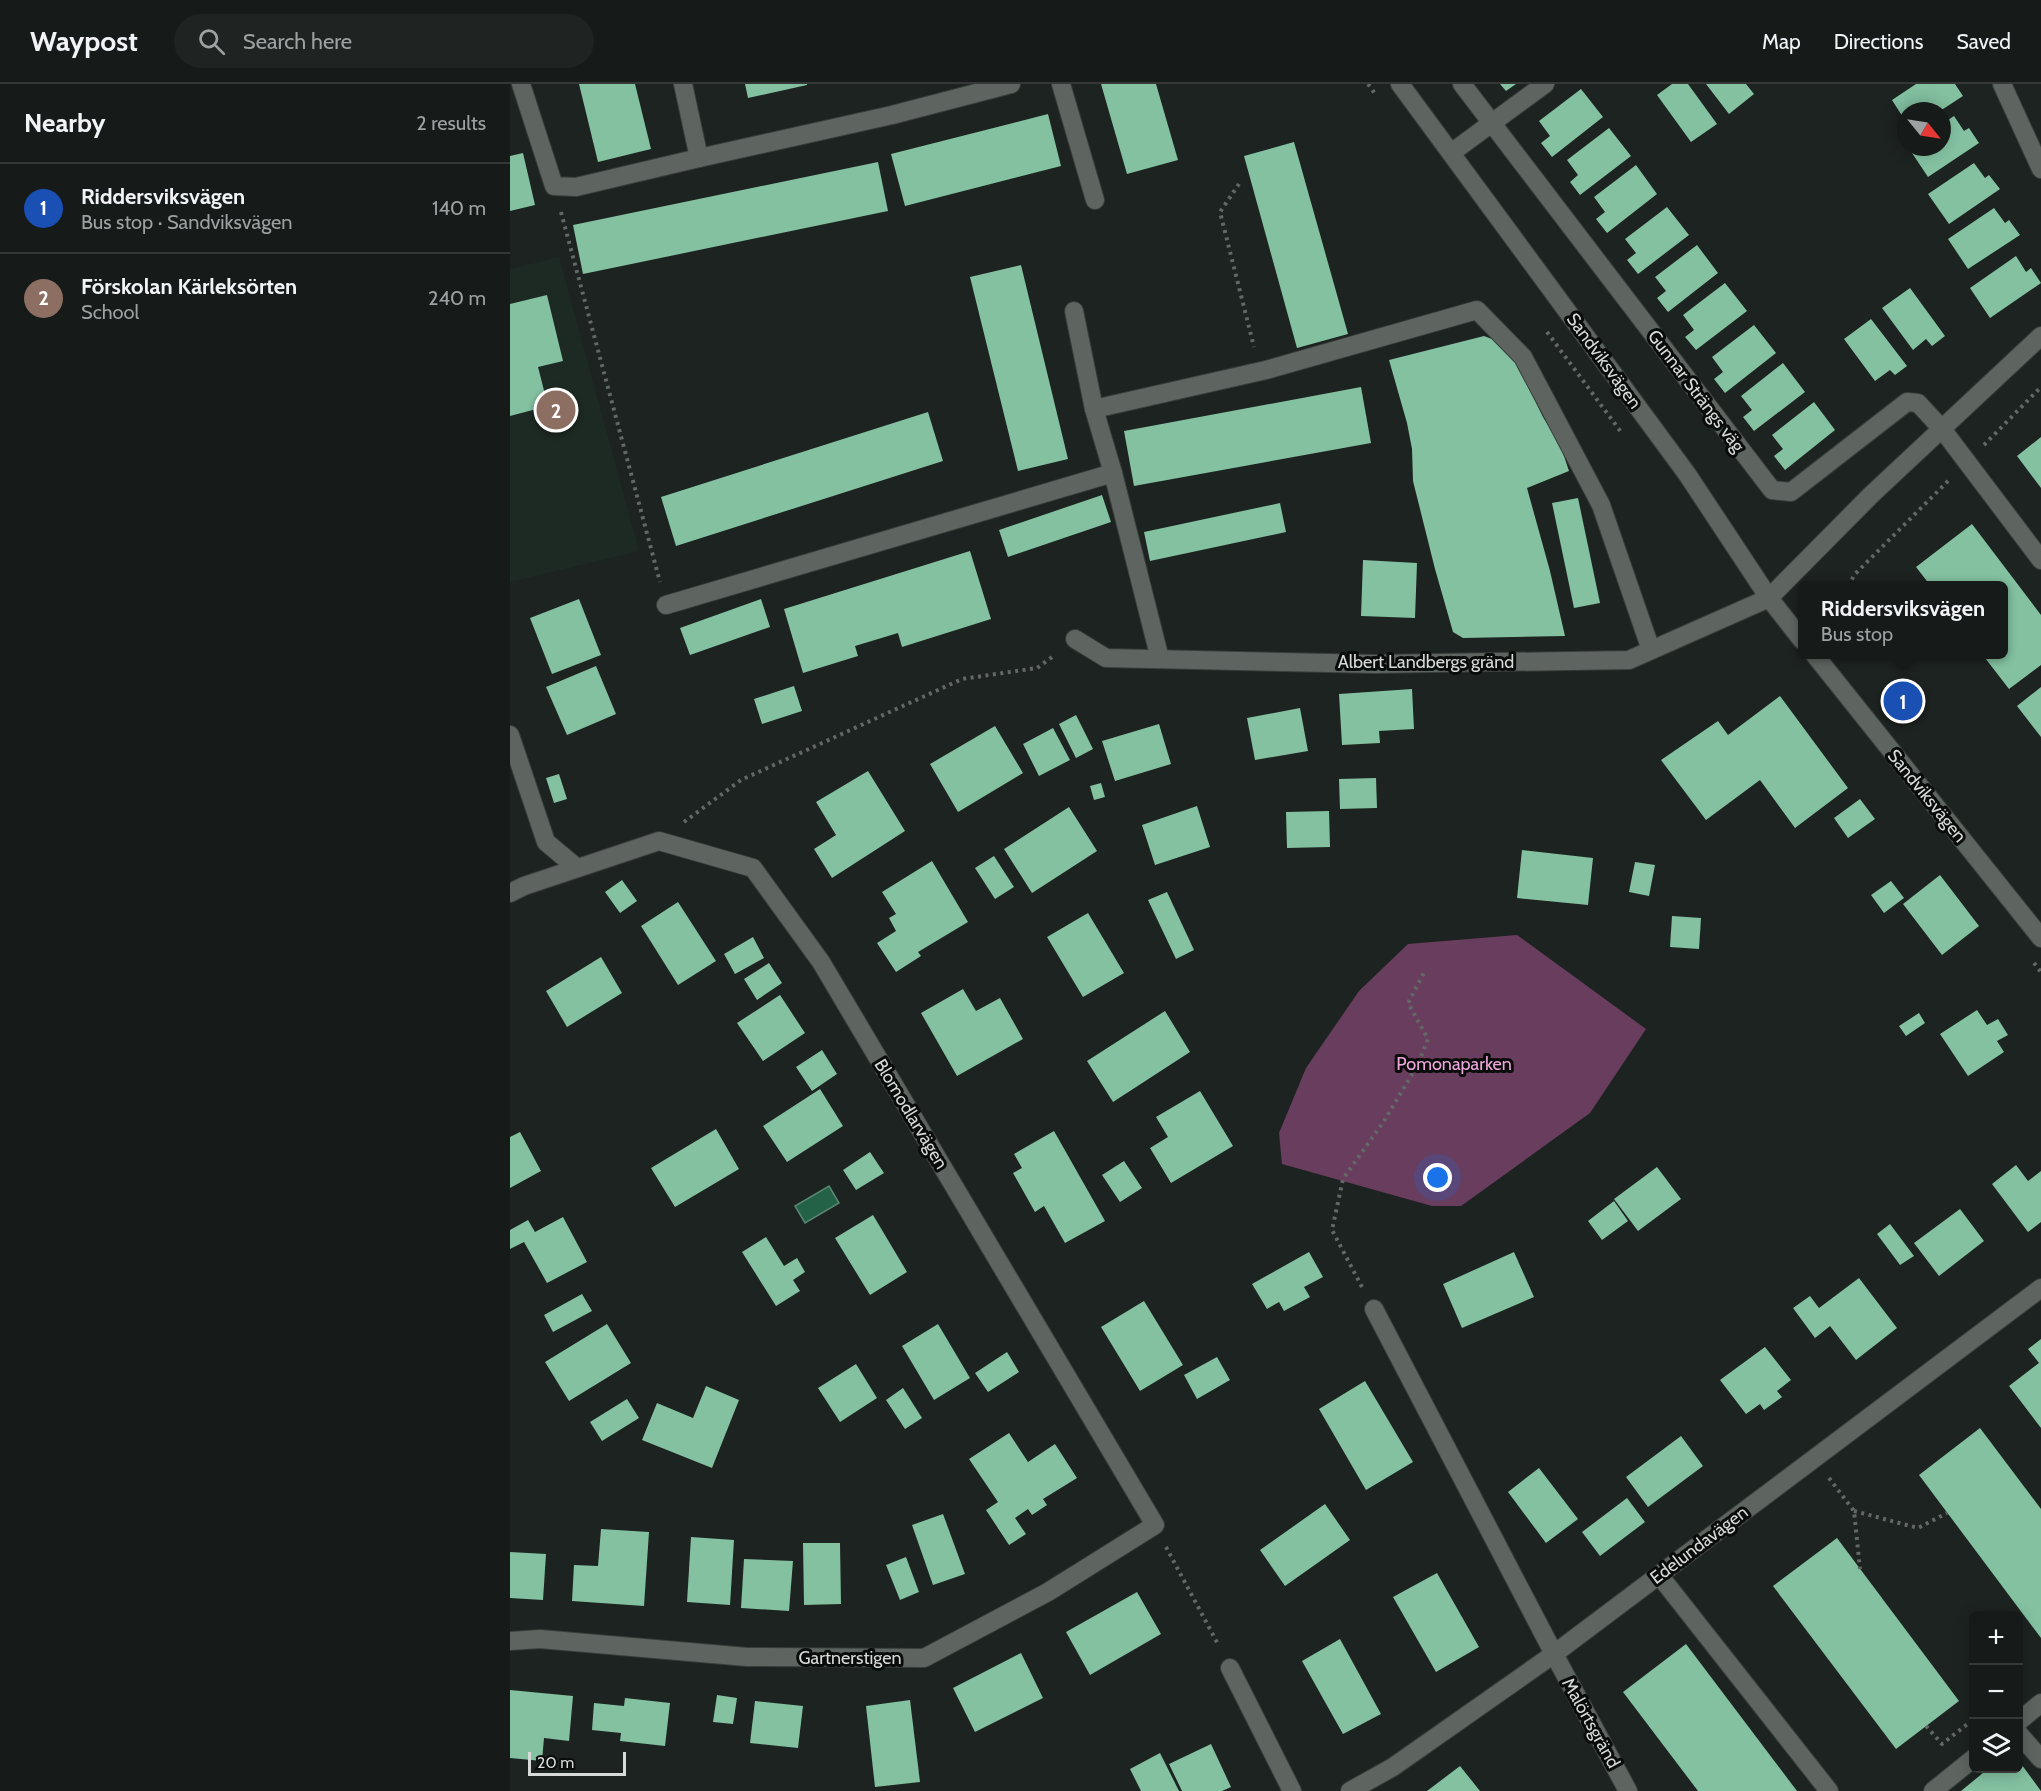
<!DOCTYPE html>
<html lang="en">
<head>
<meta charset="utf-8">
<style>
  body { margin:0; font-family:Cabin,sans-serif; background:#1f2321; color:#f1f3f6 }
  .controls { position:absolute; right:18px; bottom:18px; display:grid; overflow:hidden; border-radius:9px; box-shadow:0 3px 15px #0003 }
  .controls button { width:54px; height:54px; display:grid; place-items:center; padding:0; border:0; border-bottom:2px solid #353837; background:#161a18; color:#f1f3f6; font:30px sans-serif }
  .compass { position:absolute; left:1387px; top:18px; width:54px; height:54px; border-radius:50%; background:#161a18; box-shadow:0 3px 15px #0003; rotate:120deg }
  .scale { position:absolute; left:18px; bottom:15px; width:98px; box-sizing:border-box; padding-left:6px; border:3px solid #d6dad8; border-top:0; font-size:16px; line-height:21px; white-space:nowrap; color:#d6dad8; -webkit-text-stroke:4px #090c0a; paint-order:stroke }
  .you { position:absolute; left:928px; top:1094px; width:21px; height:21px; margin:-15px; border:4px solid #fff; border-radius:50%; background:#1a73e8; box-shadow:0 0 0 9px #1a73e833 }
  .badge { display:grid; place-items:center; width:39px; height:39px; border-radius:50%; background:#8c9099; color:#fff; font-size:20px; font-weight:700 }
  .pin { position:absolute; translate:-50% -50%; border:3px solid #fff; box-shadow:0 2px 6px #0006 }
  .popup { position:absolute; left:1288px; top:497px; width:210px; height:78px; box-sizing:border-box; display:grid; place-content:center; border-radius:9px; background:#161a18; filter:drop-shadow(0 2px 4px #0005); font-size:20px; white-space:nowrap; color:#9ea1a2 }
  .popup b { font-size:22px; color:#f1f3f6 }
  .popup::after { content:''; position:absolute; left:50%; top:100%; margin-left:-12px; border:12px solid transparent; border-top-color:#161a18 }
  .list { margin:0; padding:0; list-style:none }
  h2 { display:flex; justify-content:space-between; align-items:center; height:78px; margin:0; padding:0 24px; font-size:26px }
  h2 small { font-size:20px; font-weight:400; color:#9ea1a2 }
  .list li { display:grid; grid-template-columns:39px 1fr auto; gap:18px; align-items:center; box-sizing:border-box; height:90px; padding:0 24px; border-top:2px solid #353837 }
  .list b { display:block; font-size:22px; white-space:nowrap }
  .list p { margin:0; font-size:20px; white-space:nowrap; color:#9ea1a2 }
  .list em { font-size:20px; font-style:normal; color:#9ea1a2 }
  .icon { flex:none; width:33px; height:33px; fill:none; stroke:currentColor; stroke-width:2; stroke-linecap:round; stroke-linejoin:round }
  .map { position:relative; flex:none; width:1531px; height:1707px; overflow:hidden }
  header { display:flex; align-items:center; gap:36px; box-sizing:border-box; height:84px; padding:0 30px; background:#161a18; border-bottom:2px solid #353837 }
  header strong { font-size:28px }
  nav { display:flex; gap:33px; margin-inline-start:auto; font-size:21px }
  .search { width:420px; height:54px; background:#1f2321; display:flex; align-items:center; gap:15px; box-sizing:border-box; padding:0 21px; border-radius:33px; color:#9ea1a2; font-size:22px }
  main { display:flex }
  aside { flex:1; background:#161a18 }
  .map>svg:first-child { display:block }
</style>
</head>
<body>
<header>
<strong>Waypost</strong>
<div class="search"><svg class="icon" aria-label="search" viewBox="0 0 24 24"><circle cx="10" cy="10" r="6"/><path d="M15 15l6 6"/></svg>Search here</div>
<nav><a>Map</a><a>Directions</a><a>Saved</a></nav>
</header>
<main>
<aside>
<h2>Nearby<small>2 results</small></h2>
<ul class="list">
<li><span class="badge" style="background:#1a4fb4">1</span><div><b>Riddersviksvägen</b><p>Bus stop · Sandviksvägen</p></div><em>140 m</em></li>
<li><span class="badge" style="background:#8d6e63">2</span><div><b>Förskolan Kärleksörten</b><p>School</p></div><em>240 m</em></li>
</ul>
</aside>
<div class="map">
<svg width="1531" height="1707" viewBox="0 0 1531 1707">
  <rect width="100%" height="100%" fill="#1d2320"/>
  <!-- built -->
  <path fill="#1d2a23" d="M49,173L129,467L0,498V185Z"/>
  <!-- forest -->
  <path fill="#693d5e" d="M1007,851L1136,945L1080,1029L951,1122H922L772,1080L769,1049L796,984L849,907L898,860Z"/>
  <!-- water -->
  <path fill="#246247" stroke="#598672" stroke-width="1.5" d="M319,1102L329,1119L295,1139L285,1122Z"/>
  <!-- building -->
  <g fill="#83c1a1">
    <path d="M69,0H125L141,65L88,78Z"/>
    <path d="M235,0H297V1L238,14Z"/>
    <path d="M591,0H646L668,76L617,90Z"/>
    <path d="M990,0H1006L996,7Z"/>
    <path d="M1162,0H1178L1207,40L1181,58L1147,11Z"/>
    <path d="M1196,0H1236L1244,10L1219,30Z"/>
    <path d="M1406,0H1445L1453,12L1430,27H1396V38L1382,16Z"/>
    <path d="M1071,5L1093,33L1042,73L1031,59L1040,52L1029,37Z"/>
    <path d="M538,30L551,82L395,122L381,70Z"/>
    <path d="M1444,32L1454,47L1459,44L1469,59L1418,93L1398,63H1432V40Z"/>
    <path d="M1099,44L1121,72L1070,111L1060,98L1068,91L1057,76Z"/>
    <path d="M784,58L838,250L787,264L734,72Z"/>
    <path d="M13,69L25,121L0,127V72Z"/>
    <path d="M368,78L378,127L73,190L63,141Z"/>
    <path d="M1464,79L1475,94L1479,91L1490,105L1439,140L1418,110Z"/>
    <path d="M1126,81L1147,110L1097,149L1086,135L1095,128L1084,113Z"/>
    <path d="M1157,123L1179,151L1128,190L1117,176L1126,169L1115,155Z"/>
    <path d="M1484,124L1495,139L1499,136L1510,151L1458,185L1438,155Z"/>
    <path d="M1187,161L1208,189L1158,228L1147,214L1156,207L1145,193Z"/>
    <path d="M1506,172L1516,188L1521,184L1531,199L1480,234L1460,204Z"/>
    <path d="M511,181L558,375L508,387L460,193Z"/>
    <path d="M1215,199L1237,227L1186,266L1175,253L1184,246L1173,231Z"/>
    <path d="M1400,204L1435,252L1422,262L1416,255L1403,266L1372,224Z"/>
    <path d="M37,211L53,277L28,283L38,322L0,332V220Z"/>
    <path d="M1361,235L1397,282L1385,291L1380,286L1365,297L1334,255Z"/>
    <path d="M1244,241L1266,269L1215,309L1204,295L1213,288L1202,273Z"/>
    <path d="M974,252L990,258L1006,277L1033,333L1050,360L1059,387L1017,404L1040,487L1055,552L953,554L943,548L925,485L903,397L902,365L897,339L879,276Z"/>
    <path d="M1273,279L1295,308L1244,347L1233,333L1242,326L1231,312Z"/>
    <path d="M851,303L861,359L624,402L614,347Z"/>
    <path d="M1304,318L1325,346L1275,386L1264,372L1273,365L1262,351Z"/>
    <path d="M418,328L433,377L166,462L151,413Z"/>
    <path d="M1531,353V404L1507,372Z"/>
    <path d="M592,411L601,438L498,473L489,446Z"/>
    <path d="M1068,414L1090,519L1064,524L1042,419Z"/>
    <path d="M770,419L776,448L640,477L634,448Z"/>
    <path d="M1462,440L1531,531V581L1499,605L1472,570H1494V501H1420L1406,483Z"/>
    <path d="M460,467L481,535L392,563L388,549L345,562L348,572L293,589L274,525Z"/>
    <path d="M853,476L907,479L905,534L851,532Z"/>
    <path d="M69,515L91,571L42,590L20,534Z"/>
    <path d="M251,515L260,543L180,571L170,544Z"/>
    <path d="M86,582L106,630L57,651L36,603Z"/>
    <path d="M284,602L292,627L252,640L244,615Z"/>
    <path d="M1531,603V653L1507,622Z"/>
    <path d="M902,605L904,645L869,647L870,659L832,661L829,610Z"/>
    <path d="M1270,612L1338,704L1285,744L1250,696L1196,736L1151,676L1208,637L1218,651Z"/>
    <path d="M790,624L798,667L745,676L737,634Z"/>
    <path d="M566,631L583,665L566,674L549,640Z"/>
    <path d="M649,640L661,680L605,697L592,657Z"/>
    <path d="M485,642L513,689L448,728L420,680Z"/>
    <path d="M543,644L560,676L529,692L513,660Z"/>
    <path d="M358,687L395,747L322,794L304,765L326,751L306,718Z"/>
    <path d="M49,690L57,715L44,719L36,694Z"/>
    <path d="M866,694L867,724L830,725L829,695Z"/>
    <path d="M591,699L595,713L584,716L580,702Z"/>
    <path d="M1350,715L1365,735L1338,754L1324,734Z"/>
    <path d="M687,722L700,763L645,781L632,741Z"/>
    <path d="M559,723L587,767L522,809L494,765Z"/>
    <path d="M819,727L820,763L777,764L776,728Z"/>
    <path d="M1012,766L1083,774L1078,821L1007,814Z"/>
    <path d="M484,772L504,803L485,815L465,784Z"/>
    <path d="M422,777L458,838L408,868L411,872L386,888L367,859L386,847L379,834L386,830L372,808Z"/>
    <path d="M1125,778L1145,781L1139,812L1119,808Z"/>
    <path d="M1430,791L1469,842L1432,871L1393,820Z"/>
    <path d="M112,796L127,817L110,829L95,808Z"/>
    <path d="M1381,797L1394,814L1374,829L1361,811Z"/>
    <path d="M657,808L684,866L666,875L638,816Z"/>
    <path d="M168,818L206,877L168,901L131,842Z"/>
    <path d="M578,829L614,889L573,913L537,853Z"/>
    <path d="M1162,832L1191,834L1189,865L1160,863Z"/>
    <path d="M243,853L254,874L225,890L214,870Z"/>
    <path d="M91,873L112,909L57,943L36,907Z"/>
    <path d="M259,879L272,899L247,916L234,895Z"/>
    <path d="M453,905L466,927L490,914L513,955L447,992L411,929Z"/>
    <path d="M270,911L295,949L253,977L227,939Z"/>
    <path d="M1467,926L1477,941L1488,935L1498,951L1487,957L1494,968L1458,992L1430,950Z"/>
    <path d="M655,927L680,968L603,1018L577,977Z"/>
    <path d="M1409,929L1415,939L1396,952L1389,942Z"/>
    <path d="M312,966L327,990L302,1007L286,983Z"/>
    <path d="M310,1005L333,1042L277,1078L253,1042Z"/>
    <path d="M690,1007L723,1062L661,1099L640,1064L658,1053L646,1033Z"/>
    <path d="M206,1045L229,1085L165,1123L141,1084Z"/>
    <path d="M544,1047L595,1137L555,1159L534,1122L525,1128L503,1089L512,1084L504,1070Z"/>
    <path d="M10,1048L31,1087L0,1104V1053Z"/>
    <path d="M360,1068L374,1089L346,1106L333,1086Z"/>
    <path d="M614,1077L632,1104L610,1118L592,1091Z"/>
    <path d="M1506,1081L1518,1097L1531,1087V1138L1518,1148L1482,1100Z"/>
    <path d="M1147,1083L1171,1115L1128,1147L1104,1115Z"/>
    <path d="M1104,1117L1118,1137L1092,1156L1078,1137Z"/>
    <path d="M1450,1125L1474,1157L1429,1192L1404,1159Z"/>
    <path d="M363,1131L397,1188L360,1211L325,1154Z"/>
    <path d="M53,1133L77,1178L37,1199L14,1158L0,1165V1146L18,1136L25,1148Z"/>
    <path d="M1380,1140L1404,1172L1390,1181L1367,1150Z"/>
    <path d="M256,1153L274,1182L287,1174L295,1188L283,1196L290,1207L266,1222L232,1168Z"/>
    <path d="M799,1168L813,1193L794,1203L800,1213L774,1227L769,1218L757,1225L742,1200Z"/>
    <path d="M1004,1168L1024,1213L952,1244L933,1200Z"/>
    <path d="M1349,1194L1387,1244L1346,1276L1320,1242L1305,1254L1283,1224L1300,1212L1309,1224Z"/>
    <path d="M72,1210L82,1227L43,1248L34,1231Z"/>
    <path d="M634,1217L673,1281L630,1307L591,1243Z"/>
    <path d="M97,1240L121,1279L59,1317L35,1278Z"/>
    <path d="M428,1240L460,1294L424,1316L392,1262Z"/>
    <path d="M1531,1255V1344L1499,1302L1529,1279L1518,1265Z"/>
    <path d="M1255,1263L1281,1296L1267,1307L1272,1313L1254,1326L1250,1320L1236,1330L1210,1296Z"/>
    <path d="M497,1268L509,1288L478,1308L465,1289Z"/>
    <path d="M707,1273L720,1296L687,1315L674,1291Z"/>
    <path d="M346,1280L367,1314L330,1338L308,1304Z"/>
    <path d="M855,1297L903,1378L856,1406L809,1325Z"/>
    <path d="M196,1302L229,1316L202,1384L132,1356L147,1319L183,1334Z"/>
    <path d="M393,1304L412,1334L395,1345L376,1316Z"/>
    <path d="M117,1315L129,1334L92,1357L80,1338Z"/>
    <path d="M1470,1344L1531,1425V1554L1409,1391Z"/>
    <path d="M499,1349L518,1378L545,1360L567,1394L533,1415L537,1421L522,1431L518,1425L505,1434L516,1450L499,1461L476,1426L488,1418L459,1375Z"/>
    <path d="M1171,1352L1193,1382L1138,1423L1116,1393Z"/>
    <path d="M1029,1384L1068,1435L1036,1459L998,1408Z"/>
    <path d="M1117,1414L1135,1438L1090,1472L1072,1448Z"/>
    <path d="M815,1420L840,1456L775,1502L750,1466Z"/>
    <path d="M433,1430L455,1490L423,1501L402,1441Z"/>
    <path d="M91,1445L139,1448L134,1522L62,1517L64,1481L88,1482Z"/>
    <path d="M181,1453L224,1456L220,1521L177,1518Z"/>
    <path d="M1327,1454L1449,1617L1386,1665L1263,1502Z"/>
    <path d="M293,1459H330L331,1520L294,1521Z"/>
    <path d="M0,1468L36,1470L33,1516L0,1514Z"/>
    <path d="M396,1473L409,1508L390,1516L376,1481Z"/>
    <path d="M234,1475L283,1477L279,1527L231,1524Z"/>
    <path d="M927,1489L969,1563L926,1588L883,1513Z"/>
    <path d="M627,1508L651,1550L580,1591L556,1548Z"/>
    <path d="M830,1555L871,1630L833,1650L792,1577Z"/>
    <path d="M1176,1560L1287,1707H1188L1113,1608Z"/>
    <path d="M511,1569L533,1614L465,1648L443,1604Z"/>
    <path d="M0,1606L63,1612L59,1657L34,1654L32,1677L0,1674Z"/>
    <path d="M207,1611L227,1614L223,1640L203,1638Z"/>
    <path d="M115,1614L160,1619L155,1662L110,1657L111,1649L82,1646L84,1619L114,1622Z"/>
    <path d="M400,1616L410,1698L365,1703L356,1622Z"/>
    <path d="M245,1617L293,1622L288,1664L240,1659Z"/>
    <path d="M701,1660L721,1703L712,1707H672L659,1680Z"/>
    <path d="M650,1669L669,1707H631L620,1685Z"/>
    <path d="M1509,1677L1531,1707H1451L1479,1684H1509Z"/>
    <path d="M950,1682L970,1707H917Z"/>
  </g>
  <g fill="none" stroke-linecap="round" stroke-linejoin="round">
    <defs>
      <g id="lane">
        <path d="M11,0L44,102L66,103L189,74"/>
        <path d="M173,0L189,74L382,31L501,0"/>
        <path d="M551,0L585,116"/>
        <path d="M564,227L584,325"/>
        <path d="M1432,345L1531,476"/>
        <path d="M603,389L650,575"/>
        <path d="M156,521L603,389L584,325L756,286L967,226L1013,273L1091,421L1141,566"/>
        <path d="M864,1225L1044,1570"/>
        <path d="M1149,1491L1319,1707"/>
        <path d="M1508,1638L1531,1619"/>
        <path d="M1508,1649L1531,1675"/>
        <path d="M1423,1707L1464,1674"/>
      </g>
      <g id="street">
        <path d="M890,0L1177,390L1259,514L1292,556"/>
        <path d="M952,0L1262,406L1281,408L1397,318L1408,319L1432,345"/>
        <path d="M1492,0L1531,85"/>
        <path d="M941,69L1035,0"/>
        <path d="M565,555L596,574L865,580L1119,576L1259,514L1361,411L1531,252"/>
        <path d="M1304,570L1531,854"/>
        <path d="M0,651L36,758L67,784"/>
        <path d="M0,809L14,802L149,757L243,784L311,878L645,1441L538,1508L414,1574L237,1573L30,1555L0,1557"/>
        <path d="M1044,1570L1118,1707"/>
        <path d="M720,1584L782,1707"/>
        <path d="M840,1707L883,1683L1044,1570L1531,1204"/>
      </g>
    </defs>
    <!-- lane casing -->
    <use href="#lane" stroke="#393d3b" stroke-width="20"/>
    <!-- street casing -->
    <use href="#street" stroke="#393d3b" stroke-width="20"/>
    <!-- path -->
    <g stroke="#636866" stroke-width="4" stroke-dasharray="3 4.5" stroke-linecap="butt">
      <path d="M858,0L866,11"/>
      <path d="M729,100L710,128L744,263"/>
      <path d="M51,128L150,498"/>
      <path d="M1037,248L1111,348"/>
      <path d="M1474,361L1531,303"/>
      <path d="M1338,502L1345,490L1439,396"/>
      <path d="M174,738L231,696L452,595L527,584L545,571"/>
      <path d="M1524,879L1531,888"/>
      <path d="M852,1203L822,1146L833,1095L874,1037L907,982L918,955L898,919L915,887"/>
      <path d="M1319,1394L1344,1427L1350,1485"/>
      <path d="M1344,1427L1408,1444L1437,1429"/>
      <path d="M656,1463L709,1562"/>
      <path d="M1416,1642L1432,1660L1464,1635"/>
    </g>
    <!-- lane -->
    <use href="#lane" stroke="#5e6561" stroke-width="18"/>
    <!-- street -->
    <use href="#street" stroke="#5e6561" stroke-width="18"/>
  </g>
  <g text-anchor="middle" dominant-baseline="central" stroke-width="6" stroke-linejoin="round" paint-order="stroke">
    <!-- street labels -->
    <g font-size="18" fill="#d6dad8" stroke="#090c0a">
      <text transform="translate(1094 277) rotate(54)">Sandviksvägen</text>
      <text transform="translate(1186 307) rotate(53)">Gunnar Strängs väg</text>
      <text x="916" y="578">Albert Landbergs gränd</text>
      <text transform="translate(1417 712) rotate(51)">Sandviksvägen</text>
      <text transform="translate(401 1030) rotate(59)">Blomodlarvägen</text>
      <text transform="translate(1189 1461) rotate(-37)">Edelundavägen</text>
      <text x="340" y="1574">Gartnerstigen</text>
      <text transform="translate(1081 1639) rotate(61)">Malörtsgränd</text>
    </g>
    <!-- park labels -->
    <g font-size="18" fill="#eea7dc" stroke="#090c0a">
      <text x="944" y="980">Pomonaparken</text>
    </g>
  </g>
</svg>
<div class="controls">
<button>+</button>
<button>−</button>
<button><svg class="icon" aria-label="layers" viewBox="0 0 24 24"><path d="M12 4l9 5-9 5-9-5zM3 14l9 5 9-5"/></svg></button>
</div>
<svg class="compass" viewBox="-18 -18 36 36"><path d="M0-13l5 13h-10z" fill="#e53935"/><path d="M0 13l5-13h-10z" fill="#9ea1a2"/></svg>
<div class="scale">20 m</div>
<div class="you"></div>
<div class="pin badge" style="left:1393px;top:617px;background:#1a4fb4">1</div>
<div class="popup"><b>Riddersviksvägen</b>Bus stop</div>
<div class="pin badge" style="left:46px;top:326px;background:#8d6e63">2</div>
</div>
</main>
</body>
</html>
